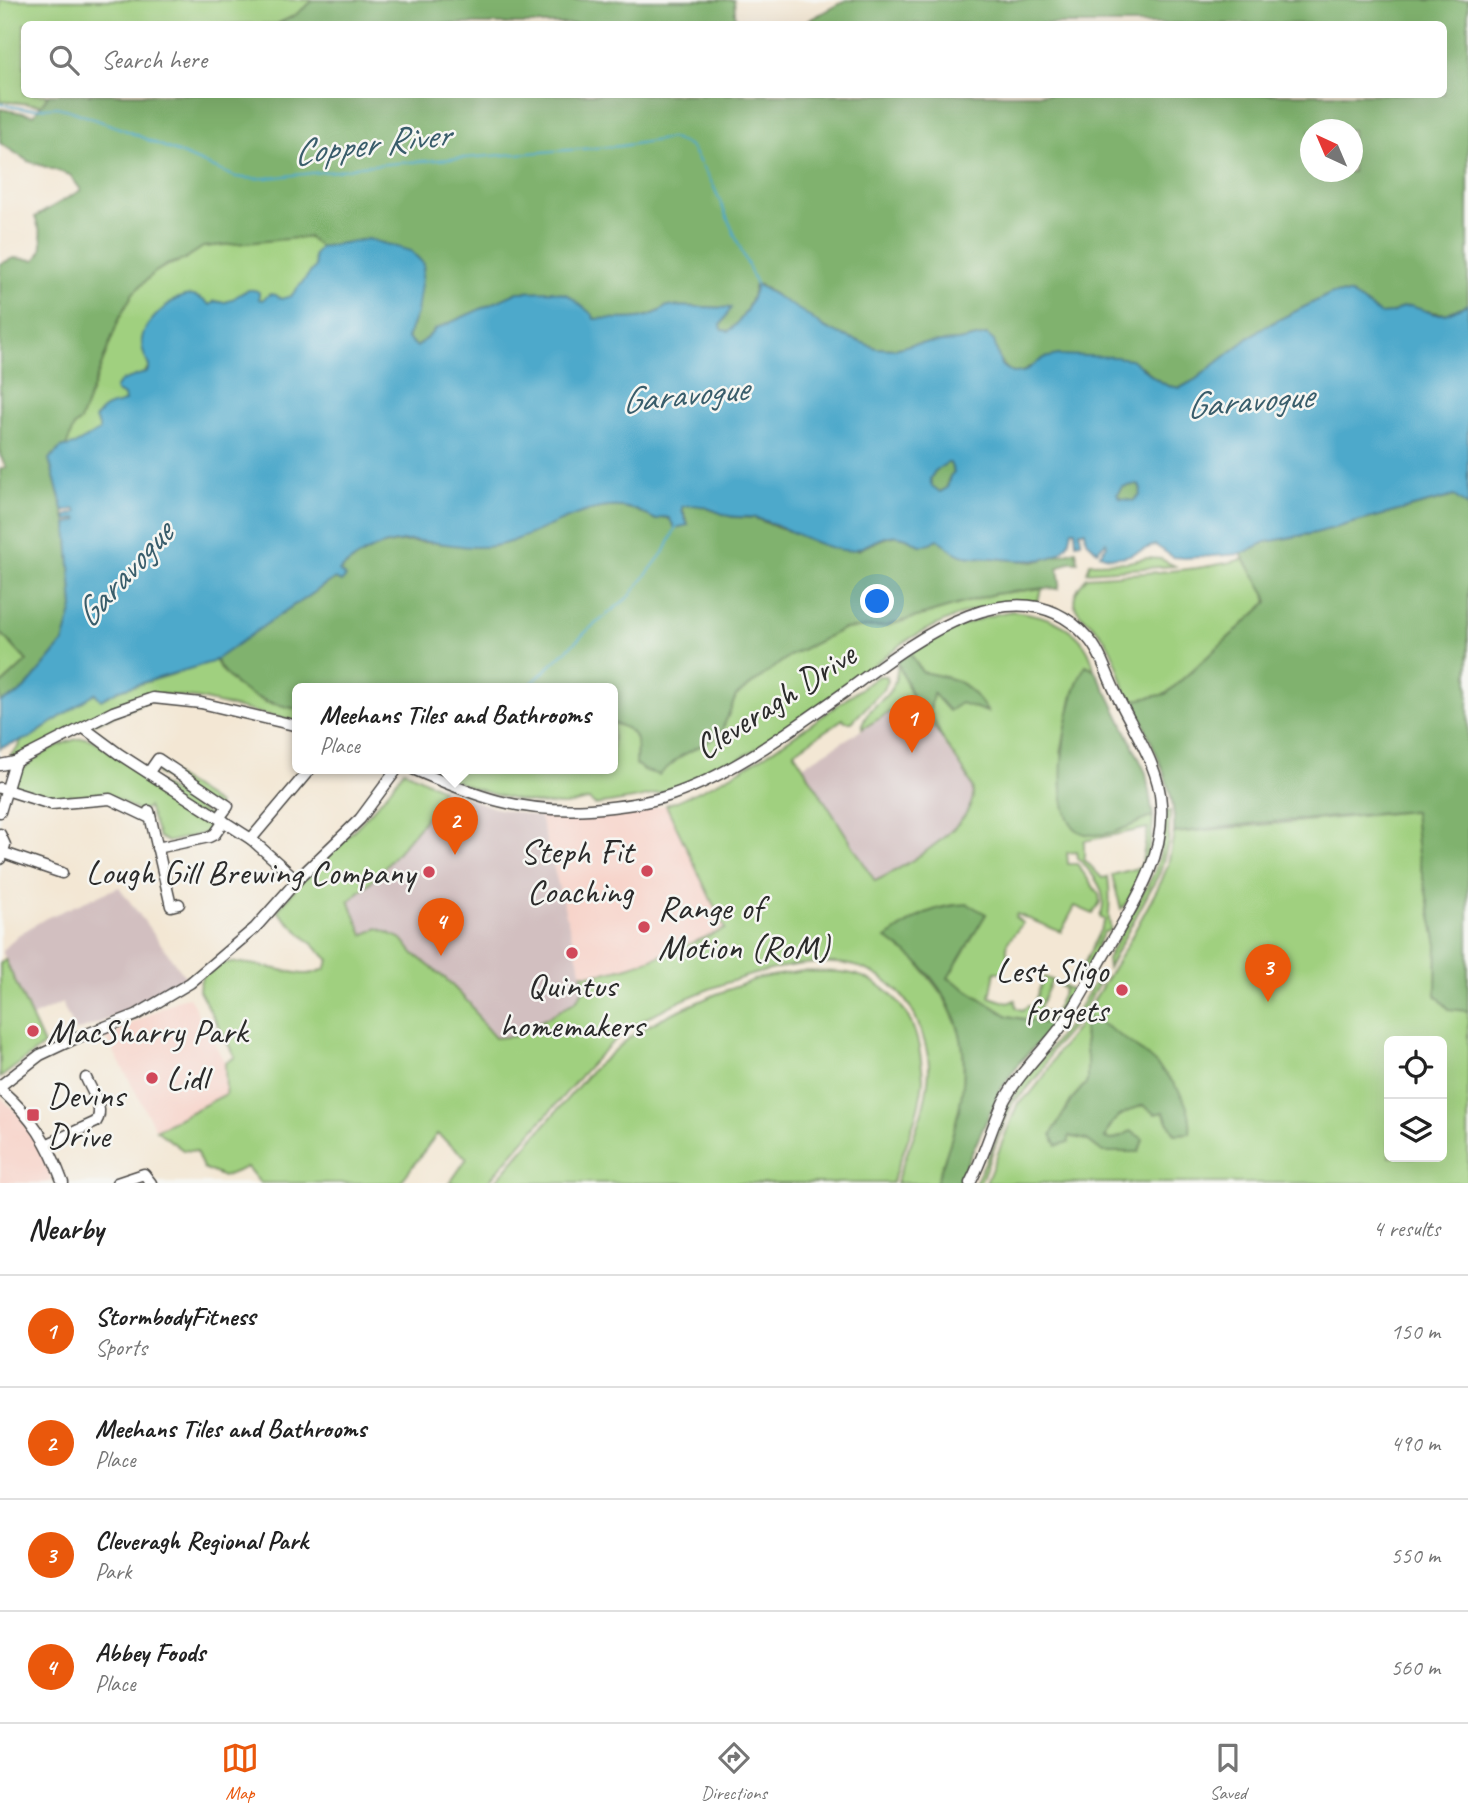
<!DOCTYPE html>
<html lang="en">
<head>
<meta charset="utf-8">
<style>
  body { margin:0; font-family:Caveat,sans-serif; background:#f6f6f6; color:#222 }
  .controls { position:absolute; right:21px; bottom:21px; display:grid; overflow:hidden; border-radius:10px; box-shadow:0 7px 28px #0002 }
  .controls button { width:63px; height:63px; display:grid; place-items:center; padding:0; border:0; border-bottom:2px solid #e0e0e0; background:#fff; color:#222; font:35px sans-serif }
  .compass { position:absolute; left:1300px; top:119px; width:63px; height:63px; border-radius:50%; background:#fff; box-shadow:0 7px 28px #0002; rotate:316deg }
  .you { position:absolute; left:878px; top:602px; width:24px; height:24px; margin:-18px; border:5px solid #fff; border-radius:50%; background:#1a73e8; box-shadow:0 0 0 10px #1a73e833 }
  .badge { display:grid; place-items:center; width:46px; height:46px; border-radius:50%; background:#ea580c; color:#fff; font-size:23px; font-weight:700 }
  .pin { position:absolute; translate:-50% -58px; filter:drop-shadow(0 2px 4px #0008) }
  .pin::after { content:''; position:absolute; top:37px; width:24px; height:21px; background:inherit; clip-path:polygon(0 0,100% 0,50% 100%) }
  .popup { position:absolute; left:292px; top:683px; width:326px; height:91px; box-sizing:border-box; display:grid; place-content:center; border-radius:10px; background:#fff; filter:drop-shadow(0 2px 5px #0005); font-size:23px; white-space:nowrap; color:#767676 }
  .popup b { font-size:26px; color:#222 }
  .popup::after { content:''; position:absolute; left:50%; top:100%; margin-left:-14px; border:14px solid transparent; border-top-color:#fff }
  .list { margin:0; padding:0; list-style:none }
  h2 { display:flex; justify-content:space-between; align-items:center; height:91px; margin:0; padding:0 28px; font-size:30px }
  h2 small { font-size:23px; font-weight:400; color:#767676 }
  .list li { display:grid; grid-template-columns:46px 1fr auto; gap:21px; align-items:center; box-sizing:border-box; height:112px; padding:0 28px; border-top:2px solid #e0e0e0 }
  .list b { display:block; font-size:26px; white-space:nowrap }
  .list p { margin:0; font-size:23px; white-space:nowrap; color:#767676 }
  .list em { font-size:23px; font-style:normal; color:#767676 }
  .icon { flex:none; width:38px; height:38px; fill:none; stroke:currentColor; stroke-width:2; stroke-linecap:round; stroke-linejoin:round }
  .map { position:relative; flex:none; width:1468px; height:1183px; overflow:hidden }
  .search { position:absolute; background:#fff; box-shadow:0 7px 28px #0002; left:21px; right:21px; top:21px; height:77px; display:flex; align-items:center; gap:18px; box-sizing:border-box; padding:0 24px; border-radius:10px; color:#767676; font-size:26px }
  .sheet { height:539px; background:#fff }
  nav { display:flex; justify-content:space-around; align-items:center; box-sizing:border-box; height:98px; border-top:2px solid #e0e0e0; background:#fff; font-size:19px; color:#767676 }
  nav a { display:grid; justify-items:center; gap:4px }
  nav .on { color:#ea580c }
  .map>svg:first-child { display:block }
</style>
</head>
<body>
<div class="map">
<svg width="1468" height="1183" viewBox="0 0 1468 1183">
  <rect width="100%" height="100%" fill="#f6f6f2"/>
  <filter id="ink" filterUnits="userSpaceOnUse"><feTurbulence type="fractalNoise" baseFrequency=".0143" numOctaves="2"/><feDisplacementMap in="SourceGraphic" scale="14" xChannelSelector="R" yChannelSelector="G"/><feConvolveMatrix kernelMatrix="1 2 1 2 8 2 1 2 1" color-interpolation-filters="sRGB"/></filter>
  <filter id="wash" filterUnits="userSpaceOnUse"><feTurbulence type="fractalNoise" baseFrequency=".00686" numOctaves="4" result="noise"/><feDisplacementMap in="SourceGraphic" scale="28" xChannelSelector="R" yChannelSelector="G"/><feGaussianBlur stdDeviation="1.57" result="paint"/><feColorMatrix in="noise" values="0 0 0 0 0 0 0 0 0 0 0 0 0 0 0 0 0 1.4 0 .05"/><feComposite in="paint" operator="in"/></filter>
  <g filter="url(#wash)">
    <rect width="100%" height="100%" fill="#f3e7d4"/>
    <!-- built -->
    <g fill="#f7d1c7">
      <path d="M666,805L726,929L649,960L595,975L582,974L540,817L582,818L612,816Z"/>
      <path d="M189,997L225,1063L226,1094L156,1130L105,1035L114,1033L180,999Z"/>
      <path d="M0,1096L25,1122L47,1165L52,1181L44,1183H0Z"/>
    </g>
    <!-- industrial -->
    <g fill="#d2bfc0">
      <path d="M913,698L973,786L970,808L951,832L932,847L876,882L803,766Z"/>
      <path d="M442,789L495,808L540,817L582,974L584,989L576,1001L515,1036L495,1038L482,1023L471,1005L446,979L413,954L402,939L378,929L364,936L349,901L379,874L423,822Z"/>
      <path d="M119,887L186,978L132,1010L75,1032L62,1003L32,1017L2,951L18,935L46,918Z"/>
    </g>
    <!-- green -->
    <g fill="#a0d07f" stroke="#667e55" stroke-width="2" fill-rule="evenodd">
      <path d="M0,0H314L294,16L277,24H24V94L48,95L42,105L0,101Z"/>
      <path d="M308,236L411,251L149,366L104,432L62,453L74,426L80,421L119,319L133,293L154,273L166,266L183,260L203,247Z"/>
      <path d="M1147,558L1161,559L1175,566L1087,572L1090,563L1128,562Z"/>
      <path d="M1244,559L1265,593L1268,602L1166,694L1141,700L1128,699C1121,679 1116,655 1104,638C1089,616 1056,610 1087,577C1140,573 1193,572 1244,559Z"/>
      <path d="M1043,588L1037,601C989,600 951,616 909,639C843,686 768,750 694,782C662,795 629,800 595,805L589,800C581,801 570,805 563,805C514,805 468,787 424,769H612L613,723C640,731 637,739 636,765L659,774L681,756L720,735L736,696L789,656L843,629L886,626L994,594Z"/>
      <path d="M1012,611C1048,614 1087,629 1094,669L1086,665L1073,694L1061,752L1105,834L1153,816C1153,843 1140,889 1121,909L1112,875L1141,867L1148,828L1084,841V859L1102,878L1108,877C1110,890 1110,900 1109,913C1108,920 1111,924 1110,931L1104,932L1097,946L1096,956L1081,980L1075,981L1072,975L1078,977L1105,920L1100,917C1110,893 1095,876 1078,858L1077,852L1067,853L1068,864H1077L1099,895L1100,902L1093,914L1075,906L1061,932L1017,914L1015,917L1023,923L1007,943V961L1003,972H995L990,997L1008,1003L1015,1000L1016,1008L1022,1010L1028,1006L1032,1008L1044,977L1054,981L1051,982L1039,1009L1053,1016L1065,989L1060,986L1062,984L1074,992L1055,1025L1008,1016L947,977L986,914C959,900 946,904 919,916L917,962L944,997L963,1038L964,1088L952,1139L936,1183H896C909,1144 929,1108 929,1066C928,1048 922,1032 915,1016C903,991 879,971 851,965C791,953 686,993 635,1025C605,1045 583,1073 560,1100C536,1127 511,1155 487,1183H450L467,1158L437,1134L400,1183H260L247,1167L223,1177L203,1168L196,1151L183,1150L156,1130L226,1094L225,1063L235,1057L199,990C202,941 279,973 304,974C311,975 319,971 325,969L329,960L277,911L302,880L311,874C345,838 376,811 404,770L442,789L423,822L379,874L349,901L363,935L378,928L402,939L414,954L446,979L471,1005L482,1023L495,1038L515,1036L576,1001L584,989L582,974C617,978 691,943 725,929L666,805C744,776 810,725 878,676H886L888,681L882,691L852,722H845L843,719L794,752L875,881C901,869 987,820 971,784C963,764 930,730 930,708C931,703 932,697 933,692L987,712C966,680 958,679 922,672L910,653C942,634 975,617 1012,611Z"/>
      <path d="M0,632L27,661L0,686Z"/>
      <path d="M215,659L220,669L264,702L297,709V722L200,699L163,694L11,760V755L20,745L19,742L41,731L95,692L101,699L119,690L171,675Z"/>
      <path d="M897,661L913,698L862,729C864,702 901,701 897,661Z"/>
      <path d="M85,738L93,740L214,819L217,826L214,831L168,842L159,837L148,807L140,812L113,797L78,799L70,794L65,799H50L13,790C13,765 63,739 85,738Z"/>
      <path d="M163,768L218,804V807L215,810L157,773L159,769Z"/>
      <path d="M1170,811L1168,843L1160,872L1108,968L1107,959L1154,873L1160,854L1164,812Z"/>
      <path d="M1414,811L1418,854L1437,944L1436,995L1449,1009L1468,1011V1183H986L1018,1103L1030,1094L1045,1075L1057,1053L1077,1028L1127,945L1161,882L1168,865L1174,833ZM1084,1032L1190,1133L1175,1134L1163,1112L1155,1114L1143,1105C1122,1113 1111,1117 1105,1140H1113L1139,1152H1103L1087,1140L1068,1136L1072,1099L1087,1082V1057ZM1389,1041H1442V1157H1389Z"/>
      <path d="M5,959L44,1045L0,1078V964Z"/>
      <path d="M803,971C815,972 828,971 840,972C885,976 914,1011 920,1054C921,1062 923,1072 923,1080C920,1115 903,1150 892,1183H494L593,1069L635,1033L668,1015L714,995L759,978Z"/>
      <path d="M1100,982L1074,1025L1053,1049L1041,1072L1025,1091L1013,1102L980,1183H975L995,1142L1007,1105L1024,1080L1071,1022L1093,985Z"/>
    </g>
    <!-- forest -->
    <g fill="#80b26e" stroke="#566e4c" stroke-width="2" fill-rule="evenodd">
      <path d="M314,0H734L736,24H277L294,16Z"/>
      <path d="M846,0H1468V304L1446,314L1402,307L1392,313L1380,314L1351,294L1332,293L1260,329L1195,380L1180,388L1168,386L1153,377L1143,367L1115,357L1029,367C1007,387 995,350 987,335L958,341L913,344L895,349L876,348L824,328L760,285L755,284C752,302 743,320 729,331L721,330V325L730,308L667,306C651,320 613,323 592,319C567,314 542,300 519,292L436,329L417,347L407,338L417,313L368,239L320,247L308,237L203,247L183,260L166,265L154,273L133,293L119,319L80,421L74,426L66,447L61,448L49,459L67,524L73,608L63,643L28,685L17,695L0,702V686L27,661L0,632V469L6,467L0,455V264L14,258L35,260C48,248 40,232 35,217L81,190L70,175L28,161L0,143V109L34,115L49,94H1444V24H802ZM1310,130H1352V172H1310Z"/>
      <path d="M947,463H950L954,472L948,480L947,487L940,492L932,486L930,479L935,471Z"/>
      <path d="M1138,484L1141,489L1140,495L1133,502L1119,498L1117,495L1122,487Z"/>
      <path d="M1455,496L1468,506V1011L1449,1009L1436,995L1437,944L1418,854L1414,811L1259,823L1174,833C1177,784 1149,745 1135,700L1166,694L1268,602L1265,593L1241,554L1266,542L1315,533Z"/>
      <path d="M689,505H698L732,517L755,518L778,528L858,550C869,545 882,537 895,536C916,535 913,554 938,539L961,555L1034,562L1076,550L1078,562H1069L1058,568L1060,583L1058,589L1043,588L994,594L886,626L843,629L789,656L736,696L720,735L681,756L659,775L643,770L636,764C637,739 640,731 613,723L612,689H298L297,709C261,701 235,694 215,659L294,605C313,597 324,580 345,577L339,572C383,531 412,543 465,545C474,546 484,547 492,546C503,545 513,540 523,536C554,524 598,499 632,509C640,511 648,516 656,520L663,517L688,524L682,507Z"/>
      <path d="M910,653L922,672C958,679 966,681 988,712L961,703L949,711L933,693L930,711L943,740L913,698L897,661Z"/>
      <path d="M1086,665L1094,669L1109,696L1146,773L1153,816C1133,824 1108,839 1086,834C1042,826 1067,691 1086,665Z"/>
      <path d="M968,904L986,914L948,978L1008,1016L1055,1025L1019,1063L1001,1089L958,1183H936C966,1102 987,1030 916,961C908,953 896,946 886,938C917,917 929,906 968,904Z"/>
      <path d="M1086,1014C1123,1036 1197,1082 1190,1133L1175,1134L1163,1112L1155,1114L1143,1105C1123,1113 1111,1117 1105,1139L1113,1140L1131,1131L1143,1139L1139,1152H1103L1087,1140L1069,1136V1142L1057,1145L1051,1135L1072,1099L1087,1082V1057L1084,1032Z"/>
    </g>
    <!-- water -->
    <path fill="#4da9cb" stroke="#3c6a7b" stroke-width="2" fill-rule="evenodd" d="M368,239L411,251L424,264L417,313L407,338L417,347L436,329L518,292L552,291L568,295L593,315L594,319C619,317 646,324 667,306L731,308L721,325L722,330L729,331C743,320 752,302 756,284L806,314L824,328L876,348L895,349L913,344L958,341L987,335L994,341L1001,365L1013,373L1023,372L1044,358L1058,355L1115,357L1131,359L1153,377L1168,386L1180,388L1195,380L1260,329L1332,293L1351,294L1380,314L1392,313L1402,307L1411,306L1435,314H1446L1468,304V506L1454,496L1315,533L1266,542L1241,554L1185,558L1173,557L1155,545C1137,552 1119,563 1100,554L1107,545L1106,542L1097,551L1086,540L1085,531H1080L1081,542L1076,543L1075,530H1072C1068,568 1021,561 994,558C984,557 971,558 961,555C952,552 945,545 938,539C915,553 919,539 899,536C879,532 863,554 842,550C812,545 785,526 756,518C747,516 738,518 729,516C713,511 699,501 682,507V511L688,525L675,528L669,518L663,517L656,520C648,516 640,511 632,509C588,496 535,540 493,546C468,550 442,542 417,541C387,539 361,552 339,571L346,577L341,582L335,579C320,585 309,599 294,605L212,662L119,690L101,700L95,693L30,738L1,747L0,750V702L17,695L28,685L63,643L73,608L67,524L78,520L77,518L67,521L66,516L77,512L75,509L64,512L49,459L61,448L74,445L99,431V426L95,419C98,414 104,408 110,406C116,403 119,406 125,401L124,396L116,392L115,388L121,381L147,372L149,366C145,357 141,349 142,339C143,324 171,299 184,296C194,294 203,299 210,305L215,301C235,308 242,282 259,292V299L262,300L270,294L276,295L281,299L291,296L315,267L314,255L320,247ZM947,463H950L954,472L950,476L947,488L940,492L932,486L930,479L935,471ZM1138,484L1141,489L1140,495L1133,501L1119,498L1117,494L1122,487Z"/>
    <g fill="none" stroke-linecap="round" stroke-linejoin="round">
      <!-- stream -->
      <g stroke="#4da9cb" stroke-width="2">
        <path d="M0,104L25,109L57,107L69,110L122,129L236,177C260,181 280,176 304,174C326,171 337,173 360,166L621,146L671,138L690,146L713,185L756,284"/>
        <path d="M530,685L589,629L630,596L666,549L677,525"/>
      </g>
    </g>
  </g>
  <g filter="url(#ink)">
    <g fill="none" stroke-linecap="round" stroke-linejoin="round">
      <defs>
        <g id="minor">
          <path d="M84,728L119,754L251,839L297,880"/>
          <path d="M0,765L15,762L113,712L153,698L201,703L298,726"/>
          <path d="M413,769C477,797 519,813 590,809C618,807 644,804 671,795C710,782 745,761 779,738C804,721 828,704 852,687C912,642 1019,560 1087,637C1101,652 1106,673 1115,691C1131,727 1159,764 1161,804C1165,861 1131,908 1104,955C1092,976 1080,999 1066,1020C1047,1048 1020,1071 1004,1101C991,1128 984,1157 970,1183"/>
          <path d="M149,772L158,759L228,806L219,818"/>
          <path d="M0,788L51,804L110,799L150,818"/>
          <path d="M149,811L171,906L179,904"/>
          <path d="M0,812L15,762"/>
          <path d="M0,834L5,845L0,859"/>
          <path d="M251,839L310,769"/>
          <path d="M157,848L209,837L215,834L224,821"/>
          <path d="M4,853L62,873"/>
          <path d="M0,1086L40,1055L74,1039L136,1015L190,983L255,928L302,875L360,819L397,769"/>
          <path d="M0,1089C33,1118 48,1142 63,1183"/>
          <path d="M48,1144L96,1122C105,1109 92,1092 86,1078"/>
          <path d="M117,1183L144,1174L151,1183"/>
        </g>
      </defs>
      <!-- minor casing -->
      <use href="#minor" stroke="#494744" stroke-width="13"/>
      <!-- minor -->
      <use href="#minor" stroke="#fff" stroke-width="10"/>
    </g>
  </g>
  <!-- markers -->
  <g fill="#d1495b" stroke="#f6f6f2" stroke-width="2.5">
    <circle cx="647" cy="871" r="7"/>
    <circle cx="429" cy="872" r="7"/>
    <circle cx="644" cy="927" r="7"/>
    <circle cx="572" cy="953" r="7"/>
    <circle cx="1122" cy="990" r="7"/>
    <circle cx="33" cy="1031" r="7"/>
    <circle cx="152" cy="1078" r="7"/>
    <rect x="26" y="1108" width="14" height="14" rx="3.5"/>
  </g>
  <g text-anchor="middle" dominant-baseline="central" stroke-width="5" stroke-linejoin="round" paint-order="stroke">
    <!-- street labels -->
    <g font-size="35" fill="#2b2b2b" stroke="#f6f6f2">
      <text transform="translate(775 701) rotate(-33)">Cleveragh Drive</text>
    </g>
    <!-- poi labels -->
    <g font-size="35" fill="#2b2b2b" stroke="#f6f6f2" text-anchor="start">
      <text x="633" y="851" text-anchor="end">Steph Fit<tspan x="633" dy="40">Coaching</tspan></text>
      <text x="415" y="872" text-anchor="end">Lough Gill Brewing Company</text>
      <text x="658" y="907">Range of<tspan x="658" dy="40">Motion (RoM)</tspan></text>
      <text x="1108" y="970" text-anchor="end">Lest Sligo<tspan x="1108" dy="40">forgets</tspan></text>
      <text x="572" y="985" text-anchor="middle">Quintus<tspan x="572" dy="40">homemakers</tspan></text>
      <text x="47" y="1031">MacSharry Park</text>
      <text x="166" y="1078">Lidl</text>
      <text x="47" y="1095">Devins<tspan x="47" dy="40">Drive</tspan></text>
    </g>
    <!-- water labels -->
    <g font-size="37" font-style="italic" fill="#395d6b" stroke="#f6f6f2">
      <text transform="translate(371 143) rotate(-7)">Copper River</text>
      <text transform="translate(684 394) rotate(-6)">Garavogue</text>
      <text transform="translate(1249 400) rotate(-5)">Garavogue</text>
      <text transform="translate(123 574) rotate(-48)">Garavogue</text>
    </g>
  </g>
</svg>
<div class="controls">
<button><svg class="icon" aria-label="locate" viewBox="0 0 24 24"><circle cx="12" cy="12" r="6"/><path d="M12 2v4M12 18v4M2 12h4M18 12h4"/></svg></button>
<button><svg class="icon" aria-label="layers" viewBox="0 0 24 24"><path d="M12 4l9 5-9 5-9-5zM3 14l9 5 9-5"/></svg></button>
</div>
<svg class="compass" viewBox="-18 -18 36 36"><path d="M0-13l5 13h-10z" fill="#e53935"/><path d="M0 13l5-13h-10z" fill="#767676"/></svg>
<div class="you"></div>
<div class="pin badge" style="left:912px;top:753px">1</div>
<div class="pin badge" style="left:455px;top:855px">2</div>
<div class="popup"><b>Meehans Tiles and Bathrooms</b>Place</div>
<div class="pin badge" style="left:1268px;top:1002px">3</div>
<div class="pin badge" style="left:441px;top:956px">4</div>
<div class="search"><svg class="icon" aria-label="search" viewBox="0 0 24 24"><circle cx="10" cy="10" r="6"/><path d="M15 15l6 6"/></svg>Search here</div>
</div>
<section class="sheet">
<h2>Nearby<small>4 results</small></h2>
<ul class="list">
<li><span class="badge">1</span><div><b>StormbodyFitness</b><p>Sports</p></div><em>150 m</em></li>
<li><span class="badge">2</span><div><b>Meehans Tiles and Bathrooms</b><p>Place</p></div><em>490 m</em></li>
<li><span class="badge">3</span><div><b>Cleveragh Regional Park</b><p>Park</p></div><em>550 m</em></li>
<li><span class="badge">4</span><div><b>Abbey Foods</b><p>Place</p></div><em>560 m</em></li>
</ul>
</section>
<nav>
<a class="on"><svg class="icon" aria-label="map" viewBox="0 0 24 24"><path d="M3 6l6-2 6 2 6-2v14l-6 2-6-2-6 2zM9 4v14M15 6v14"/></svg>Map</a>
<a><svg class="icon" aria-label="directions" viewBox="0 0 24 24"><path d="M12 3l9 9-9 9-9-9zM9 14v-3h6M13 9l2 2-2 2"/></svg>Directions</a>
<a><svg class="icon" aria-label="saved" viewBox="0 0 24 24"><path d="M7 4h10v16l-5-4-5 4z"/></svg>Saved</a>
</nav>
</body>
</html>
